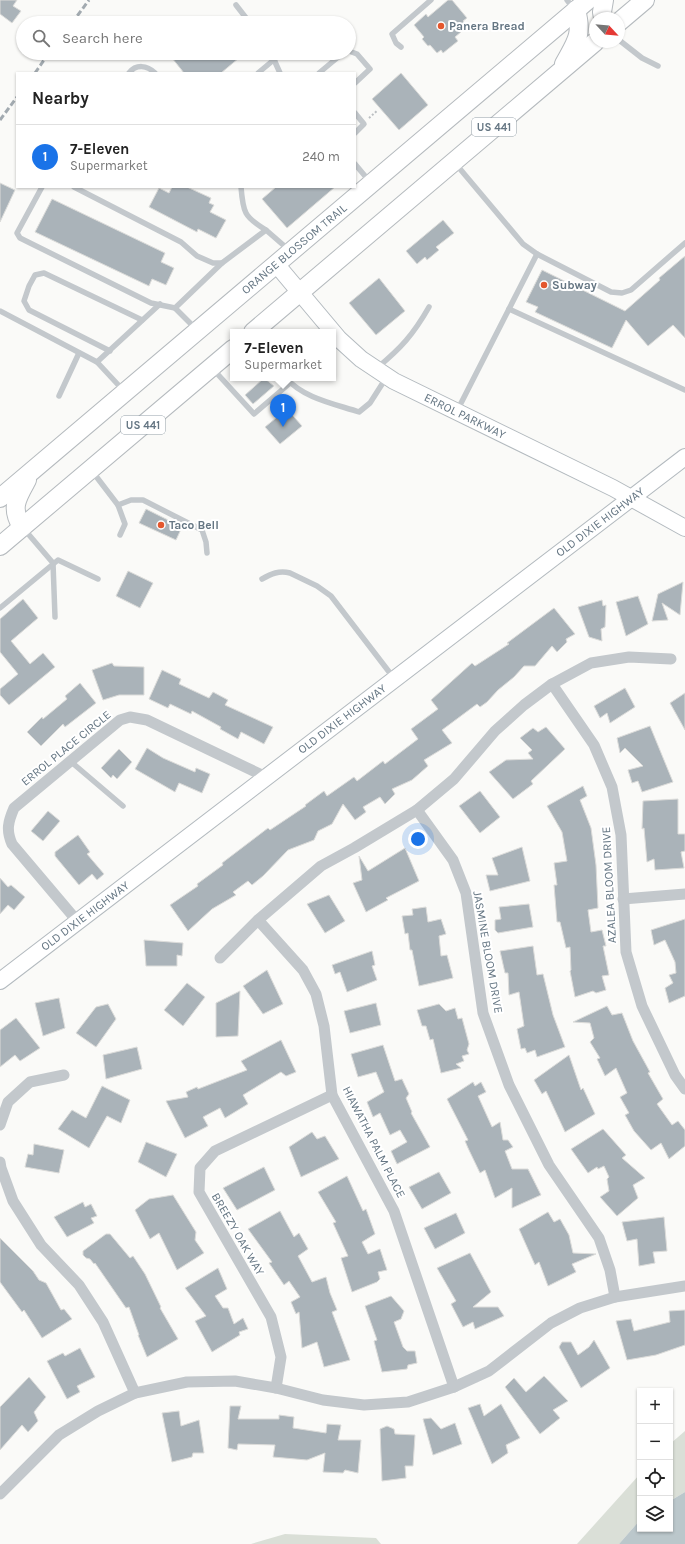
<!DOCTYPE html>
<html lang="en">
<head>
<meta charset="utf-8">
<style>
  body { margin:0; font-family:Karla,sans-serif; background:#f2f2f2; color:#222 }
  .controls { position:absolute; right:12px; bottom:12px; display:grid; overflow:hidden; border-radius:0px; box-shadow:0 1px 3px #0004 }
  .controls button { width:36px; height:36px; display:grid; place-items:center; padding:0; border:0; border-bottom:1px solid #e0e0e0; background:#fff; color:#222; font:20px sans-serif }
  .compass { position:absolute; left:589px; top:12px; width:36px; height:36px; border-radius:50%; background:#fff; box-shadow:0 1px 3px #0004; rotate:116deg }
  .you { position:absolute; left:418px; top:839px; width:14px; height:14px; margin:-10px; border:3px solid #fff; border-radius:50%; background:#1a73e8; box-shadow:0 0 0 6px #1a73e833 }
  .badge { display:grid; place-items:center; width:26px; height:26px; border-radius:50%; background:#1a73e8; color:#fff; font-size:13px; font-weight:700 }
  .pin { position:absolute; translate:-50% -33px; filter:drop-shadow(0 1px 2px #0008) }
  .pin::after { content:''; position:absolute; top:21px; width:14px; height:12px; background:inherit; clip-path:polygon(0 0,100% 0,50% 100%) }
  .popup { position:absolute; left:230px; top:329px; width:106px; height:52px; box-sizing:border-box; display:grid; place-content:center; border-radius:0px; background:#fff; filter:drop-shadow(0 1px 3px #0005); font-size:13px; white-space:nowrap; color:#767676 }
  .popup b { font-size:15px; color:#222 }
  .popup::after { content:''; position:absolute; left:50%; top:100%; margin-left:-8px; border:8px solid transparent; border-top-color:#fff }
  .list { margin:0; padding:0; list-style:none }
  h2 { display:flex; justify-content:space-between; align-items:center; height:52px; margin:0; padding:0 16px; font-size:17px }
  h2 small { font-size:13px; font-weight:400; color:#767676 }
  .list li { display:grid; grid-template-columns:26px 1fr auto; gap:12px; align-items:center; box-sizing:border-box; height:64px; padding:0 16px; border-top:1px solid #e0e0e0 }
  .list b { display:block; font-size:15px; white-space:nowrap }
  .list p { margin:0; font-size:13px; white-space:nowrap; color:#767676 }
  .list em { font-size:13px; font-style:normal; color:#767676 }
  .icon { flex:none; width:22px; height:22px; fill:none; stroke:currentColor; stroke-width:2; stroke-linecap:round; stroke-linejoin:round }
  .map { position:relative; flex:none; width:685px; height:1544px; overflow:hidden }
  .search { position:absolute; background:#fff; box-shadow:0 1px 3px #0004; left:16px; top:16px; width:340px; height:44px; display:flex; align-items:center; gap:10px; box-sizing:border-box; padding:0 14px; border-radius:22px; color:#767676; font-size:15px }
  .panel { position:absolute; background:#fff; box-shadow:0 1px 3px #0004; left:16px; top:72px; width:340px; height:116px; border-radius:0px }
  .map>svg:first-child { display:block }
</style>
</head>
<body>
<div class="map">
<svg width="685" height="1544" viewBox="0 0 685 1544">
  <rect width="100%" height="100%" fill="#fafaf8"/>
  <!-- green -->
  <g fill="#dadfd7">
    <path d="M685,1431V1492L670,1501V1444Z"/>
    <path d="M640,1474V1520L619,1544H577Z"/>
    <path d="M285,1534L376,1538L381,1544H251Z"/>
  </g>
  <!-- water -->
  <path fill="#bbc7cb" d="M685,1492V1544H619L640,1520V1529H670V1501Z"/>
  <!-- building -->
  <g fill="#aab3b9" stroke="#dcdcda">
    <path d="M0,0H17L13,6L21,11L12,23L0,14Z"/>
    <path d="M448,0H452L467,18L463,21L468,26L455,37L458,41L443,53L441,50L437,53L430,45L428,46L422,39L424,37L414,25L426,14L428,17Z"/>
    <path d="M168,53H245L221,73H184Z"/>
    <path d="M401,73L428,105L399,130L372,99Z"/>
    <path d="M0,183L15,190L0,222Z"/>
    <path d="M172,187H187L211,198L209,203L214,205L210,212L226,220L216,238L198,229L197,232L149,207L159,188L169,193Z"/>
    <path d="M276,187H335L287,228L262,199Z"/>
    <path d="M52,199L165,253L161,262L174,268L166,285L152,279L149,286L35,232Z"/>
    <path d="M443,220L454,233L436,247L439,250L427,260L425,257L417,264L406,251Z"/>
    <path d="M685,256V338L673,325L648,346L626,320L612,348L535,312L538,307L526,302L542,270L625,311L660,280L659,278Z"/>
    <path d="M379,278L405,311L376,335L349,303Z"/>
    <path d="M264,378L274,386L253,404L245,395Z"/>
    <path d="M287,409L302,426L280,444L265,427Z"/>
    <path d="M146,509L182,527L176,540L139,523Z"/>
    <path d="M128,571L153,583L140,608L116,596Z"/>
    <path d="M683,582L680,615L662,603L668,620L652,621L658,594Z"/>
    <path d="M638,596L648,624L626,636L616,602Z"/>
    <path d="M23,599L38,618L11,641L30,664L43,653L55,667L9,705L0,695V689L18,674L0,652V619Z"/>
    <path d="M602,600L603,606L606,605L605,627L601,629L602,641L589,637L578,607Z"/>
    <path d="M554,608L575,634L566,639L567,642L557,652L552,646L535,666H524L514,677L498,690L487,702L480,707L477,704L442,730L452,743L424,760L428,766L412,780L392,789L395,794L385,804L380,797L363,807L366,812L355,820L343,804L332,824L318,831L314,840L288,850L263,876L252,885L248,881L233,892L236,895L212,909L188,931L170,905L198,886L197,884L223,865L222,863L268,828L270,830L306,806L305,805L324,791L327,796L354,777L357,781L383,761L385,764L418,739L411,729L438,709L431,700L472,663L475,666L509,644L507,643Z"/>
    <path d="M112,663L114,666L144,667V695H119L103,700L92,670Z"/>
    <path d="M162,670L181,679L179,684L209,698L213,692L228,700L225,705L273,727L264,744L241,732L238,739L220,729L221,727L192,711L191,714L170,704L168,708L149,699Z"/>
    <path d="M80,683L96,703L65,727L63,724L41,746L27,732L42,717L43,719L67,699L65,696Z"/>
    <path d="M625,688L635,707L610,723L607,713L600,718L594,706Z"/>
    <path d="M685,693V730L670,703Z"/>
    <path d="M650,726L673,782L642,792L638,781L632,783L628,770L643,766L625,748L620,753L617,738Z"/>
    <path d="M546,727L565,749L531,781L533,784L513,799L489,772L506,760L533,759L528,753L532,750L520,738L533,728L538,732Z"/>
    <path d="M147,748L163,758L195,772L196,768L210,774L202,793L179,783L175,792L135,769Z"/>
    <path d="M119,749L132,762L117,779L113,775L111,778L101,768Z"/>
    <path d="M583,786L587,796L580,800L591,828L596,865L598,908L588,910L591,932L602,930L606,946H603L609,975L602,976L606,990L596,993L593,991L575,997L570,971L571,970L570,947L566,948L560,922H557L554,885H557L554,863L567,861L562,832L547,806Z"/>
    <path d="M480,791L500,817L480,833L459,806Z"/>
    <path d="M678,799V834H685V851L681,852L684,868L655,870L654,859L647,862L644,828L642,829L643,801Z"/>
    <path d="M48,811L60,821L43,841L31,831Z"/>
    <path d="M78,835L90,852L87,854L104,874L97,880L92,874L79,885L55,856V852Z"/>
    <path d="M522,847L530,881L490,891L486,875H498L492,858Z"/>
    <path d="M405,848L419,881L386,898L388,900L366,912L353,883L362,880L359,856L368,871Z"/>
    <path d="M0,878L8,887L11,885L25,897L14,910L8,905L0,914Z"/>
    <path d="M329,895L345,921L325,933L307,904Z"/>
    <path d="M529,904L533,927L498,933L495,930V920L501,919L499,907Z"/>
    <path d="M426,907L428,922L441,919L446,934L439,936L441,956L447,955L453,978L419,986L412,950H410L408,933L405,934L402,916L413,915L412,909Z"/>
    <path d="M685,919V996L669,1003L665,988L673,983L669,975L676,973L675,962L665,940L654,945L651,930Z"/>
    <path d="M144,940L183,943L182,956L177,955V966H146Z"/>
    <path d="M533,946L537,975L543,974L553,1015L565,1047L537,1057L535,1050L527,1053L525,1048L521,1049L517,1029L524,1026L519,992L509,995L508,973H505L500,951Z"/>
    <path d="M372,951L375,965L372,966L377,980L347,992L340,972L335,974L332,965Z"/>
    <path d="M267,970L283,1004L263,1014L243,986Z"/>
    <path d="M187,983L205,997L183,1026L164,1010Z"/>
    <path d="M240,991L238,1036L216,1037V1003Z"/>
    <path d="M59,998L65,1028L43,1036L35,1003Z"/>
    <path d="M376,1003L381,1025L350,1033L344,1011Z"/>
    <path d="M108,1004L116,1019L96,1047L76,1033L96,1007Z"/>
    <path d="M439,1004L446,1011L455,1008L458,1019L462,1018L469,1044L467,1050L469,1054L462,1056L464,1061L456,1064L461,1068L441,1073L433,1039L430,1040L426,1026H422L417,1010Z"/>
    <path d="M607,1006L612,1015L622,1013L633,1041L650,1072L648,1073L663,1099L657,1104L672,1125L678,1121L685,1130V1146L669,1159L661,1143L651,1150L634,1131L625,1115L629,1113L620,1097L627,1093L616,1068L605,1076L597,1059L600,1058L590,1042L594,1038L590,1023L573,1022Z"/>
    <path d="M16,1018L40,1048L20,1061L15,1055L0,1067V1030Z"/>
    <path d="M281,1040L296,1072L286,1076L281,1072L243,1095L248,1104L225,1118L220,1108L203,1117L208,1126L185,1138L166,1101L188,1097L186,1092L197,1087L198,1089L247,1070L241,1061Z"/>
    <path d="M383,1045L395,1081L402,1079L409,1094L406,1098L412,1112L411,1113L430,1147L397,1164L391,1151L407,1142L400,1130L390,1135L380,1113L373,1117L367,1102L384,1092L376,1072L358,1077L351,1054Z"/>
    <path d="M137,1047L142,1069L106,1079L103,1055Z"/>
    <path d="M569,1055L581,1090L583,1088L595,1114L565,1132L546,1091L542,1094L534,1080Z"/>
    <path d="M473,1082L475,1086L481,1082L486,1092L478,1096L492,1127L500,1122L503,1140H508L513,1147L505,1151L512,1169H528L541,1195L512,1208V1188L495,1198L485,1170L480,1173L468,1148L465,1141L468,1140L447,1099Z"/>
    <path d="M102,1086L130,1100L121,1123L107,1116L89,1148L58,1129L72,1110L86,1118Z"/>
    <path d="M603,1129L626,1155L622,1158L645,1178L633,1185L638,1198L617,1216L600,1197L609,1191L607,1179L609,1177L604,1166L598,1169L597,1167L588,1173L571,1149Z"/>
    <path d="M312,1132L317,1139L325,1136L339,1159L301,1177L289,1147Z"/>
    <path d="M146,1142L177,1154L166,1177L138,1162Z"/>
    <path d="M34,1144L64,1150L59,1173L25,1167L28,1154L33,1155Z"/>
    <path d="M264,1167L275,1190L237,1210L223,1188Z"/>
    <path d="M439,1172L451,1193L422,1209L409,1187Z"/>
    <path d="M347,1176L363,1211L366,1209L375,1234L362,1242L368,1254L380,1249L387,1270L378,1272L380,1279L377,1282L352,1292L341,1258L348,1256L333,1223L336,1222L318,1192Z"/>
    <path d="M173,1195L196,1232L195,1240L204,1253L177,1270L159,1233L150,1239L135,1210L149,1199Z"/>
    <path d="M83,1202L85,1207L91,1204L97,1216L91,1218L94,1223L67,1237L54,1217Z"/>
    <path d="M280,1211L294,1237L299,1233L308,1249L298,1256L312,1282L326,1277L330,1293L337,1310L332,1312L350,1360L324,1367L317,1342L302,1348L299,1312L296,1314L291,1302L300,1297L289,1281L284,1285L269,1263L272,1262L248,1229Z"/>
    <path d="M548,1212L554,1222L560,1219L569,1235L573,1253L596,1254L572,1264L576,1272L548,1286L539,1262L535,1265L519,1229Z"/>
    <path d="M456,1213L465,1233L435,1249L424,1228Z"/>
    <path d="M664,1217L667,1251L653,1252L655,1263L639,1266L637,1239L627,1241L622,1222Z"/>
    <path d="M106,1234H110L130,1258L133,1256L145,1274L161,1307L160,1308L178,1339L147,1357L138,1335H139L129,1307L126,1308L95,1263L94,1264L90,1259L86,1258L83,1255V1251Z"/>
    <path d="M0,1238L33,1271L39,1280L46,1283L61,1310L64,1309L72,1319L42,1338L24,1310L22,1312L0,1282Z"/>
    <path d="M470,1253L491,1292L473,1307H498L504,1316L475,1329L473,1322L463,1327L451,1304L456,1301L437,1268Z"/>
    <path d="M218,1268L227,1289L215,1296L223,1308H228L234,1324L243,1318L248,1329L239,1332L240,1335L212,1352L195,1321L206,1316L185,1288Z"/>
    <path d="M391,1296L404,1311L401,1319L394,1322L403,1347L407,1351H415L417,1363L408,1365L407,1369L382,1372L374,1341L377,1340L365,1306Z"/>
    <path d="M685,1310V1345L656,1355L627,1360L616,1321L631,1319L634,1331L670,1322L669,1311Z"/>
    <path d="M594,1340L610,1368L581,1388L559,1347L562,1342H571L578,1355L589,1347Z"/>
    <path d="M80,1348L95,1377L77,1386L80,1392L67,1399L47,1361L63,1353L65,1356Z"/>
    <path d="M544,1376L568,1401L553,1410L560,1418L540,1434L505,1387L514,1378L526,1392Z"/>
    <path d="M29,1377L46,1397L34,1412L38,1421L28,1432L22,1425L0,1450V1407Z"/>
    <path d="M480,1404L484,1416L501,1404L520,1438L506,1445L508,1453L492,1464L468,1408Z"/>
    <path d="M230,1406H241L238,1419H279V1415L294,1417L293,1428L326,1433L327,1424L341,1425L338,1440H361L358,1473L345,1470L343,1473L323,1472L325,1453L307,1460L273,1457L275,1445L238,1444L237,1450L228,1448Z"/>
    <path d="M179,1411L181,1426L199,1420L204,1453H193L192,1457L172,1462L162,1413Z"/>
    <path d="M431,1418L441,1429L455,1423L462,1444L433,1455L423,1419Z"/>
    <path d="M387,1426L394,1429L395,1434L415,1435L413,1466H405L406,1478L382,1481L380,1429Z"/>
  </g>
  <g fill="none" stroke-linecap="round" stroke-linejoin="round">
    <defs>
      <g id="secondary">
        <path d="M276,264L339,339L361,359L394,381L613,488L685,528"/>
        <path d="M0,981L685,457"/>
      </g>
      <g id="primary">
        <path d="M603,18L602,12L604,0"/>
        <path d="M619,22L645,0"/>
        <path d="M564,64C576,42 583,35 576,10"/>
        <path d="M253,332L595,42"/>
        <path d="M0,498L588,0"/>
        <path d="M22,527C10,508 17,498 27,480"/>
        <path d="M0,546L233,349"/>
      </g>
    </defs>
    <!-- secondary casing -->
    <use href="#secondary" stroke="#b3babf" stroke-width="18"/>
    <!-- primary casing -->
    <use href="#primary" stroke="#b5babe" stroke-width="20"/>
    <!-- path -->
    <path stroke="#bbbfc2" stroke-width="2" stroke-dasharray="2 2" stroke-linecap="butt" d="M369,118L378,110"/>
    <!-- lane -->
    <g stroke="#c3c8cc" stroke-width="5.5">
      <path d="M567,0L574,9"/>
      <path d="M236,5L250,23"/>
      <path d="M619,40L642,58L658,66"/>
      <path d="M401,47L396,43L392,34L431,0"/>
      <path d="M349,51L357,54L370,69L355,83"/>
      <path d="M271,53L280,73"/>
      <path d="M129,73C136,64 147,65 155,73"/>
      <path d="M258,73L282,53"/>
      <path d="M319,73L343,53"/>
      <path d="M355,113L364,124L355,133"/>
      <path d="M455,163L523,244L537,254L611,292L622,293L631,290L685,243"/>
      <path d="M355,164L370,182"/>
      <path d="M42,187L17,233L20,238L151,303L175,308L196,329"/>
      <path d="M74,187L181,242L197,256L213,263H222L266,230L289,250"/>
      <path d="M241,187C243,212 244,217 266,230"/>
      <path d="M175,308L222,263"/>
      <path d="M509,309L685,390"/>
      <path d="M0,311L97,362L123,390"/>
      <path d="M110,351L29,310L24,301L29,286L35,275L44,273L142,320"/>
      <path d="M97,362L160,304"/>
      <path d="M212,368L254,414L290,383"/>
      <path d="M377,368C401,348 413,335 429,307"/>
      <path d="M286,378C303,398 335,404 359,412L370,403L386,378"/>
      <path d="M59,396L79,353"/>
      <path d="M457,411L537,254"/>
      <path d="M92,471L118,505L125,524L120,535"/>
      <path d="M118,505L131,500H143L202,530L206,542L207,553"/>
      <path d="M24,529L53,563L55,617"/>
      <path d="M262,579C271,574 279,570 290,573L317,586L331,596L393,677"/>
      <path d="M0,608L58,560L98,579"/>
      <path d="M70,761L123,806"/>
    </g>
    <!-- street -->
    <g stroke="#c3c8cc" stroke-width="11">
      <path d="M552,684L594,745L612,787L621,835L626,952L642,1006L675,1075L685,1089"/>
      <path d="M417,810L453,860L466,893L483,1013L509,1085L549,1165L599,1238L610,1270L615,1297"/>
      <path d="M623,899L685,894"/>
      <path d="M258,920L303,970L316,994L324,1026L332,1095L394,1211L454,1387"/>
      <path d="M78,922L12,844C6,830 8,822 14,808L120,720L130,717L147,720L266,777"/>
      <path d="M220,958L258,920L321,866L354,848L417,810L454,779L495,731L524,705L552,684L591,663L629,657L671,659"/>
      <path d="M0,1125L8,1102L30,1082L64,1075"/>
      <path d="M0,1162L1,1168L13,1201L41,1245L79,1285L103,1322L135,1393"/>
      <path d="M276,1388L281,1357L271,1317L199,1192L200,1168L215,1151L332,1095"/>
      <path d="M0,1494L59,1435L98,1411L135,1393L187,1382L235,1381L276,1388L323,1400L364,1405L408,1402L454,1387L489,1371L551,1323L580,1308L615,1297L685,1286"/>
    </g>
    <!-- secondary -->
    <use href="#secondary" stroke="#fff" stroke-width="16"/>
    <!-- primary -->
    <use href="#primary" stroke="#fff" stroke-width="18"/>
    <!-- rail -->
    <g stroke="#a2aab0" stroke-width="3" stroke-dasharray="6 3" stroke-linecap="butt">
      <path d="M72,23L89,0"/>
      <path d="M35,73L49,53"/>
      <path d="M0,120L17,97"/>
    </g>
  </g>
  <!-- markers -->
  <g fill="#e4572e" stroke="#fff" stroke-width="1.5">
    <circle cx="441" cy="26" r="4"/>
    <circle cx="544" cy="285" r="4"/>
    <circle cx="161" cy="525" r="4"/>
  </g>
  <g text-anchor="middle" dominant-baseline="central" stroke-width="4" stroke-linejoin="round" paint-order="stroke">
    <!-- shield labels -->
    <g fill="#fff" stroke="#939fa8" stroke-width="1">
      <rect x="472" y="118" width="44" height="18" rx="3"/>
      <rect x="121" y="416" width="44" height="18" rx="3"/>
    </g>
    <g font-size="11" font-weight="bold" fill="#657683">
      <text x="494" y="127">US 441</text>
      <text x="143" y="425">US 441</text>
    </g>
    <!-- poi labels -->
    <g font-size="12" font-weight="bold" fill="#657683" stroke="#fff" text-anchor="start">
      <text x="449" y="26">Panera Bread</text>
      <text x="552" y="285">Subway</text>
      <text x="169" y="525">Taco Bell</text>
    </g>
    <!-- street labels -->
    <g font-size="12" fill="#657683" stroke="#fff">
      <text transform="translate(294 249) rotate(-40)">ORANGE BLOSSOM TRAIL</text>
      <text transform="translate(465 416) rotate(26)">ERROL PARKWAY</text>
      <text transform="translate(600 522) rotate(-37)">OLD DIXIE HIGHWAY</text>
      <text transform="translate(342 719) rotate(-37)">OLD DIXIE HIGHWAY</text>
      <text transform="translate(66 748) rotate(-39)">ERROL PLACE CIRCLE</text>
      <text transform="translate(609 885) rotate(-93)">AZALEA BLOOM DRIVE</text>
      <text transform="translate(85 916) rotate(-37)">OLD DIXIE HIGHWAY</text>
      <text transform="translate(488 952) rotate(80)">JASMINE BLOOM DRIVE</text>
      <text transform="translate(374 1142) rotate(63)">HIAWATHA PALM PLACE</text>
      <text transform="translate(238 1234) rotate(60)">BREEZY OAK WAY</text>
    </g>
  </g>
</svg>
<div class="controls">
<button>+</button>
<button>−</button>
<button><svg class="icon" aria-label="locate" viewBox="0 0 24 24"><circle cx="12" cy="12" r="6"/><path d="M12 2v4M12 18v4M2 12h4M18 12h4"/></svg></button>
<button><svg class="icon" aria-label="layers" viewBox="0 0 24 24"><path d="M12 4l9 5-9 5-9-5zM3 14l9 5 9-5"/></svg></button>
</div>
<svg class="compass" viewBox="-18 -18 36 36"><path d="M0-13l5 13h-10z" fill="#e53935"/><path d="M0 13l5-13h-10z" fill="#767676"/></svg>
<div class="you"></div>
<div class="pin badge" style="left:283px;top:427px">1</div>
<div class="popup"><b>7-Eleven</b>Supermarket</div>
<div class="search"><svg class="icon" aria-label="search" viewBox="0 0 24 24"><circle cx="10" cy="10" r="6"/><path d="M15 15l6 6"/></svg>Search here</div>
<section class="panel">
<h2>Nearby<small></small></h2>
<ul class="list">
<li><span class="badge">1</span><div><b>7-Eleven</b><p>Supermarket</p></div><em>240 m</em></li>
</ul>
</section>
</div>
</body>
</html>
